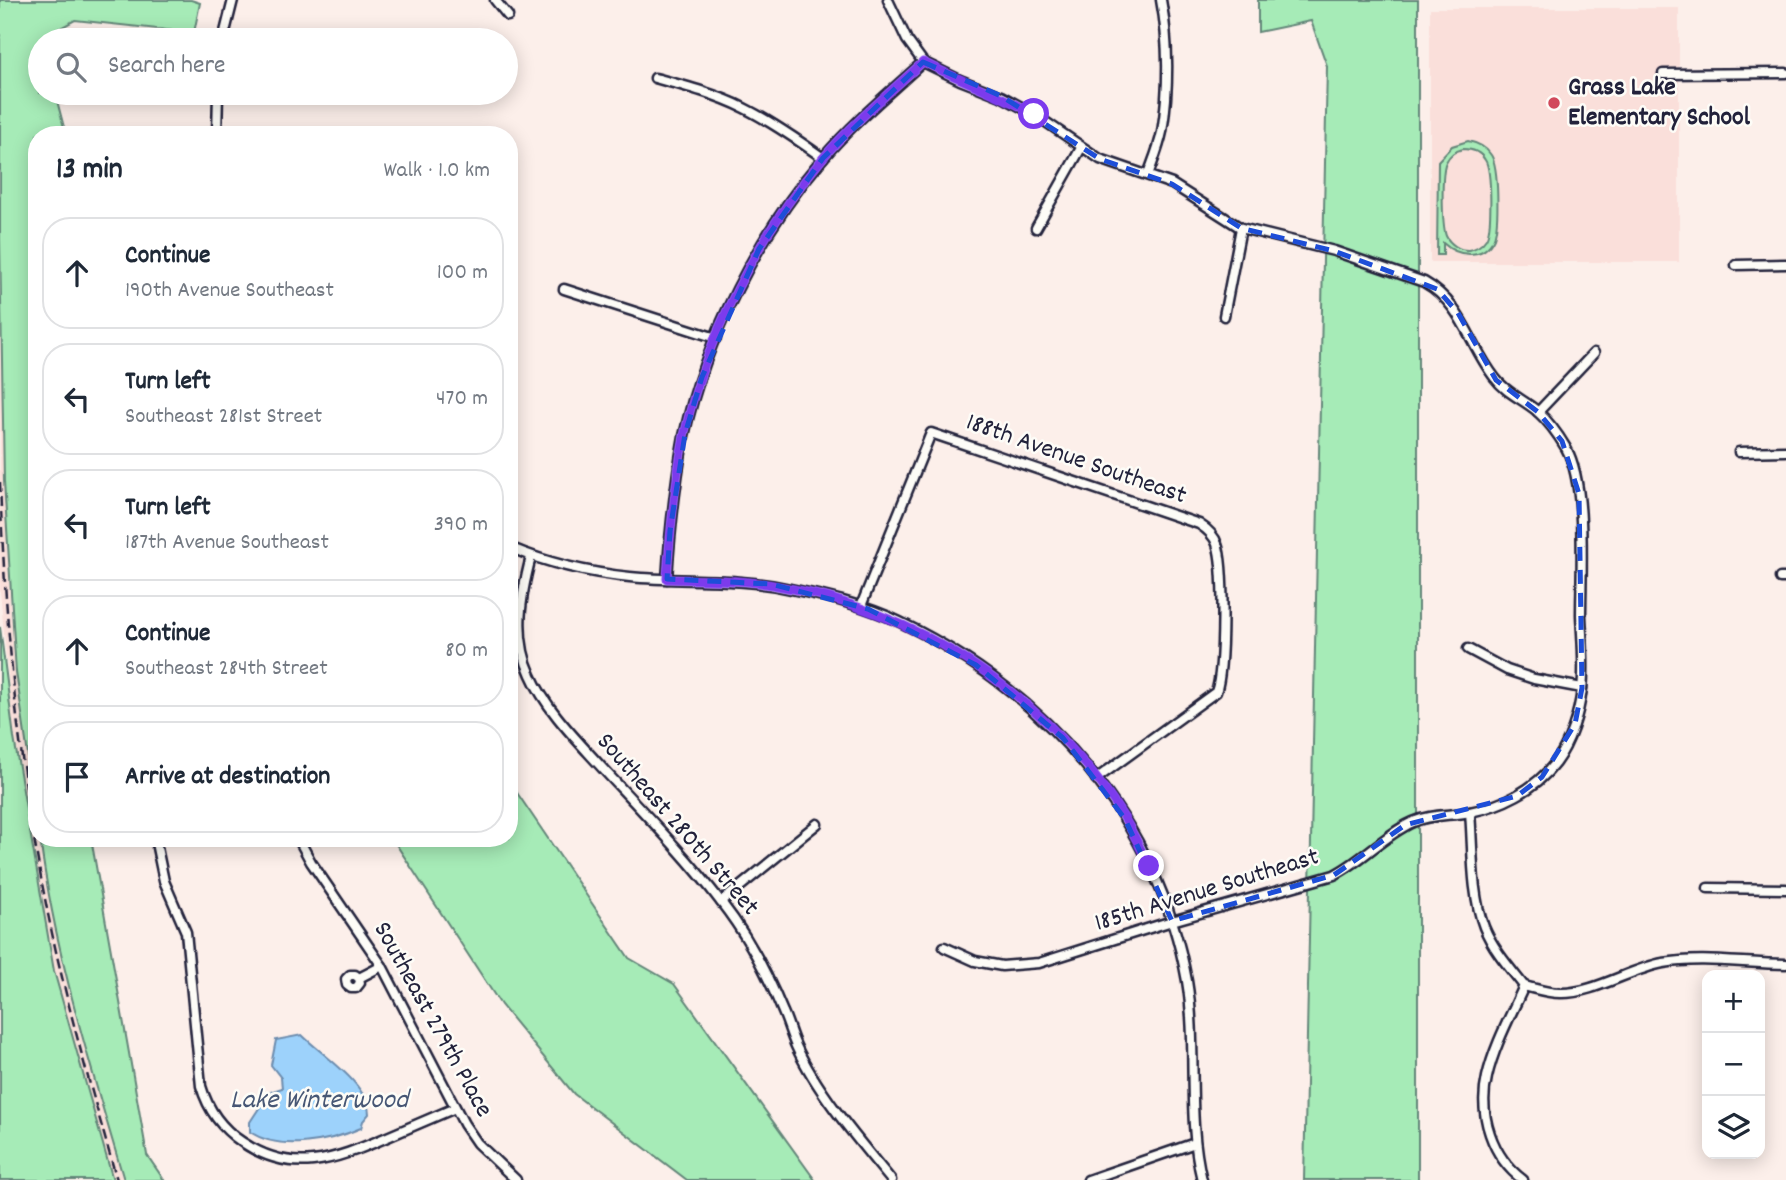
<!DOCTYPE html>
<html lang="en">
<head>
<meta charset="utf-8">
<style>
  body { margin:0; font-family:Dekko,sans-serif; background:#f6f6f7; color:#1f2937 }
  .controls { position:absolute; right:21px; bottom:21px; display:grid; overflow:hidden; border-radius:14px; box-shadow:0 4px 18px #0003 }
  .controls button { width:63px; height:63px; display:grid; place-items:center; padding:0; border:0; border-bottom:2px solid #e0e1e3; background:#fff; color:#1f2937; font:35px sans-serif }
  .stop { position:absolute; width:21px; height:21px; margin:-16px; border:5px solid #7c3aed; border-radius:50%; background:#fff }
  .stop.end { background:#7c3aed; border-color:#fff; box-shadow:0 2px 7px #0008 }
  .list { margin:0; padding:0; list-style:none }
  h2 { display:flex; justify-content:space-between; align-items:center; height:91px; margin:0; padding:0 28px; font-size:30px }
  h2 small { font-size:23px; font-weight:400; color:#747a83 }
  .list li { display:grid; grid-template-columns:46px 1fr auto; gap:21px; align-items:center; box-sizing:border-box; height:112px; margin:0 14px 14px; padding:0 14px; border:2px solid #e0e1e3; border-radius:28px }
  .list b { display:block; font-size:26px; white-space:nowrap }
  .list p { margin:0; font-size:23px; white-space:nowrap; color:#747a83 }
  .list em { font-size:23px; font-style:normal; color:#747a83 }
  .icon { flex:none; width:38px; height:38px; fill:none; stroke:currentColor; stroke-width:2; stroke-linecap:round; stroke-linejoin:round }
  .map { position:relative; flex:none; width:1786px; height:1180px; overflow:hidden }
  .search { position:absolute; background:#fff; box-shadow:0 4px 18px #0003; left:28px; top:28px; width:490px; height:77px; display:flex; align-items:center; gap:18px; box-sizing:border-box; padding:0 24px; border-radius:38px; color:#747a83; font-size:26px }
  .panel { position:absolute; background:#fff; box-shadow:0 4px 18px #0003; left:28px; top:126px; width:490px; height:721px; border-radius:28px }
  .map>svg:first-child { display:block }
</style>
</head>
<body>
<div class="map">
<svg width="1786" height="1180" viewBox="0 0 1786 1180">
  <rect width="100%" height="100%" fill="#fcefea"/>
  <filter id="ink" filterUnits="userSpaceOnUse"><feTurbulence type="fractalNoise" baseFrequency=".0143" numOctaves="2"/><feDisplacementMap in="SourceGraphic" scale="14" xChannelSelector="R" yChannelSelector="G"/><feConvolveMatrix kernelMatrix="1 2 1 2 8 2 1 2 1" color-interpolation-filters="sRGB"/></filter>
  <g filter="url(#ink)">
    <!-- built -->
    <g fill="#fadfda">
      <rect x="1430" y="8" width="249" height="254"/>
      <path d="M0,239L4,481L11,615L37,818V838H39L44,872L74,1012L123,1180H113L54,971L14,738L0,592Z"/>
    </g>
    <!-- green -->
    <g fill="#a6ebb7" stroke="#648679" stroke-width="2" fill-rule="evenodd">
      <path d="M0,0H191L200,3L194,33L75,20L40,39V93H55L66,135H37V818L16,672L4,481L0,239Z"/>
      <path d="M1258,0H1418V1180H1304L1327,66L1311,21L1258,32Z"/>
      <path d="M1468,141C1478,143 1486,147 1491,155C1499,167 1499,224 1494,238C1484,260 1458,257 1443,243V255H1437L1438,161L1452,146ZM1463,149C1472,149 1480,151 1485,160C1492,170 1492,230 1486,239C1482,245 1475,249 1468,250C1459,250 1450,244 1446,236C1442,225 1441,172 1446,162C1450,154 1455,151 1463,149Z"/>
      <path d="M0,627L14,738L54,971L113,1180H0Z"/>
      <path d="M509,781L629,958L674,984L815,1180H687L574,1094L501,1005L392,838H509Z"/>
      <path d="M40,838H91L147,1155L164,1180H124C91,1067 55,955 40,838Z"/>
    </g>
    <!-- water -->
    <path fill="#9dd2fb" stroke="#6c8cae" stroke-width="2" d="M302,1035C323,1056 368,1083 369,1114L363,1121L361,1128C329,1142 280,1152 250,1132V1122L265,1099L270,1092L282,1088L281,1078L271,1065L276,1040Z"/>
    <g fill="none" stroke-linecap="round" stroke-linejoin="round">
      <defs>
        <g id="minor">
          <path d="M495,0L508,16"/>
          <path d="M888,0L907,40L923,62L960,80L1001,96L1034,114L1100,159L1172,184L1241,228L1334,251L1424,282C1463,304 1469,345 1495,378C1505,392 1524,400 1537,411C1547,420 1559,436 1566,448C1587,485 1581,571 1581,615C1582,639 1585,666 1582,689C1579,714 1570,743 1555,763C1535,790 1501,806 1470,812C1450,816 1431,814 1413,822C1384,835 1362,861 1334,875L1172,921L1039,963L1002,966L975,961L944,947"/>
          <path d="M223,40L233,0"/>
          <path d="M1663,74L1786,73"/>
          <path d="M655,78C685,86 716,94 744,108C772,122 798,140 823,158"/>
          <path d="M217,135L218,93"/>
          <path d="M1148,175C1153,161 1159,147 1162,132C1169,90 1169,42 1161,0"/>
          <path d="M1036,228L1081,148"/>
          <path d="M1736,265L1786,264"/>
          <path d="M564,289L716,338"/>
          <path d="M1224,316L1241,228"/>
          <path d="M1538,412L1594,353"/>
          <path d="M1739,452L1786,451"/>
          <path d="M509,547C547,563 589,573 630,577C682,582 735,577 786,588C825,596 865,605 900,622C1045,691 1158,820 1187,981C1198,1046 1186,1117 1202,1180"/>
          <path d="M531,557C521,595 513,637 531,675C546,710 580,743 605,771C645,814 686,856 721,902C747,935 767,973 783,1012C788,1023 791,1035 796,1046C817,1092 859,1141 891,1180"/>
          <path d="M1780,578H1786"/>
          <path d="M667,579C670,531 675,484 684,436C705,339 759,233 823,158C853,123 889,93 923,62"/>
          <path d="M861,606L931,433L1199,524C1207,529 1214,535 1217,544C1225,565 1224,671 1216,692L1096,779"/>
          <path d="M1468,649L1507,670L1534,679L1582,688"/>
          <path d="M1470,812C1473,847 1471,894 1484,927C1493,949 1509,967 1524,986C1511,1015 1494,1046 1487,1077C1478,1115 1492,1157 1523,1180"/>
          <path d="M155,838L164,881L186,932L201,1086C208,1110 221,1128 242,1142C292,1176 334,1160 385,1138C408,1128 432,1118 455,1108"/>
          <path d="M298,838L311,862L382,966L464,1124L477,1143L516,1180"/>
          <path d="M1708,888L1786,889"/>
          <path d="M721,902L817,824"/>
          <path d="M359,978L355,975H350L346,979L347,985L351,988H356L360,983L359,978L382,966"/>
          <path d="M1524,986C1536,989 1548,993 1560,993C1593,994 1630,969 1663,963C1704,956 1745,964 1786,964"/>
          <path d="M1088,1180L1195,1143"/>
        </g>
      </defs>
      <!-- minor casing -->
      <use href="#minor" stroke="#22223b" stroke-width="13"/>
      <!-- minor -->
      <use href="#minor" stroke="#fdfcf7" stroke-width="8"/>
      <!-- rail -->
      <path stroke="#22223b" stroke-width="2.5" stroke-dasharray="10 5" stroke-linecap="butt" d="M0,482C5,628 19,771 48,914C66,1003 92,1092 117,1180"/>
    </g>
  </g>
  <g fill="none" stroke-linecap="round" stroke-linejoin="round" filter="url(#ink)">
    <!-- route -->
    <path stroke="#7c3aed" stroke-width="9" d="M1034,114C998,94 960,80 923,62C889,93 853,123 823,158C759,233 705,339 684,436C675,483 670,531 667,579C702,580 738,579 773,585C917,610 1047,694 1125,819C1134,834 1141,850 1149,866"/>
  </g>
  <!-- marked area -->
  <path fill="none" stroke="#1d4ed8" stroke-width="5" stroke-dasharray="14 9" stroke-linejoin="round" d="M923,62L1001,96L1100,159L1172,184L1241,228L1334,251L1437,289L1458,313L1496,380L1538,412L1562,441L1579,494L1582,688L1575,724L1542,777L1517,796L1405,825L1334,875L1172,921L1125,819L1063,738L976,665L868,609L771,584L667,579L670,531L685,434L702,377L759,249L823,158Z"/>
  <!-- markers -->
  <circle fill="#d1495b" stroke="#fdfcf7" stroke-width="2.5" cx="1554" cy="103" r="7"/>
  <g text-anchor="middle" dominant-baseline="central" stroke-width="5" stroke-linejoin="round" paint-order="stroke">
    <!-- poi labels -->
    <g font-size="26" font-weight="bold" fill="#22223b" stroke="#fdfcf7" text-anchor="start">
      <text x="1568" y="88">Grass Lake<tspan x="1568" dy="30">Elementary School</tspan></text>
    </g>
    <!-- street labels -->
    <g font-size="26" fill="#22223b" stroke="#fdfcf7">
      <text transform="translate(1076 460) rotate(19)">188th Avenue Southeast</text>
      <text transform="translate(677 825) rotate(49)">Southeast 280th Street</text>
      <text transform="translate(1207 891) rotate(-17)">185th Avenue Southeast</text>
      <text transform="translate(432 1020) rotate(61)">Southeast 279th Place</text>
    </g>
    <!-- water labels -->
    <g font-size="28" font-style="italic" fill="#475775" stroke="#fdfcf7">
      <text x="319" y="1102">Lake Winterwood</text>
    </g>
  </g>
</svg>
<div class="controls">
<button>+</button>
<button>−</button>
<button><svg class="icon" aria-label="layers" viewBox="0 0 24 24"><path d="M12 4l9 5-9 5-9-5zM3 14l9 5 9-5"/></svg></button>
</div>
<div class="stop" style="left:1034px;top:114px"></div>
<div class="stop end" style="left:1149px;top:866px"></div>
<div class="search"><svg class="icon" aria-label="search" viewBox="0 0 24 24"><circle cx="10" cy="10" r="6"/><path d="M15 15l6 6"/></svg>Search here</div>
<section class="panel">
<h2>13 min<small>Walk · 1.0 km</small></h2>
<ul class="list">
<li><svg class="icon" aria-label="ahead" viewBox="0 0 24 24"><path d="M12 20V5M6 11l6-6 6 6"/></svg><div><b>Continue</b><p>190th Avenue Southeast</p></div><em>100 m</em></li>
<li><svg class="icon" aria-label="left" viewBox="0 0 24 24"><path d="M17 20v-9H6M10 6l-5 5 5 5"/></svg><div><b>Turn left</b><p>Southeast 281st Street</p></div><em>470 m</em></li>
<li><svg class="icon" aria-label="left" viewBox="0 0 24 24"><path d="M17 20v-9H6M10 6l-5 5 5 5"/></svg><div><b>Turn left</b><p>187th Avenue Southeast</p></div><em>390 m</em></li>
<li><svg class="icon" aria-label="ahead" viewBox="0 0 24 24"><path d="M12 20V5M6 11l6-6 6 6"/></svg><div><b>Continue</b><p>Southeast 284th Street</p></div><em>80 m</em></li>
<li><svg class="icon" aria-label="arrive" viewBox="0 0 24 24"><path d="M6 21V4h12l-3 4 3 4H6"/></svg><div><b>Arrive at destination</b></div></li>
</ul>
</section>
</div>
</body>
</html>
